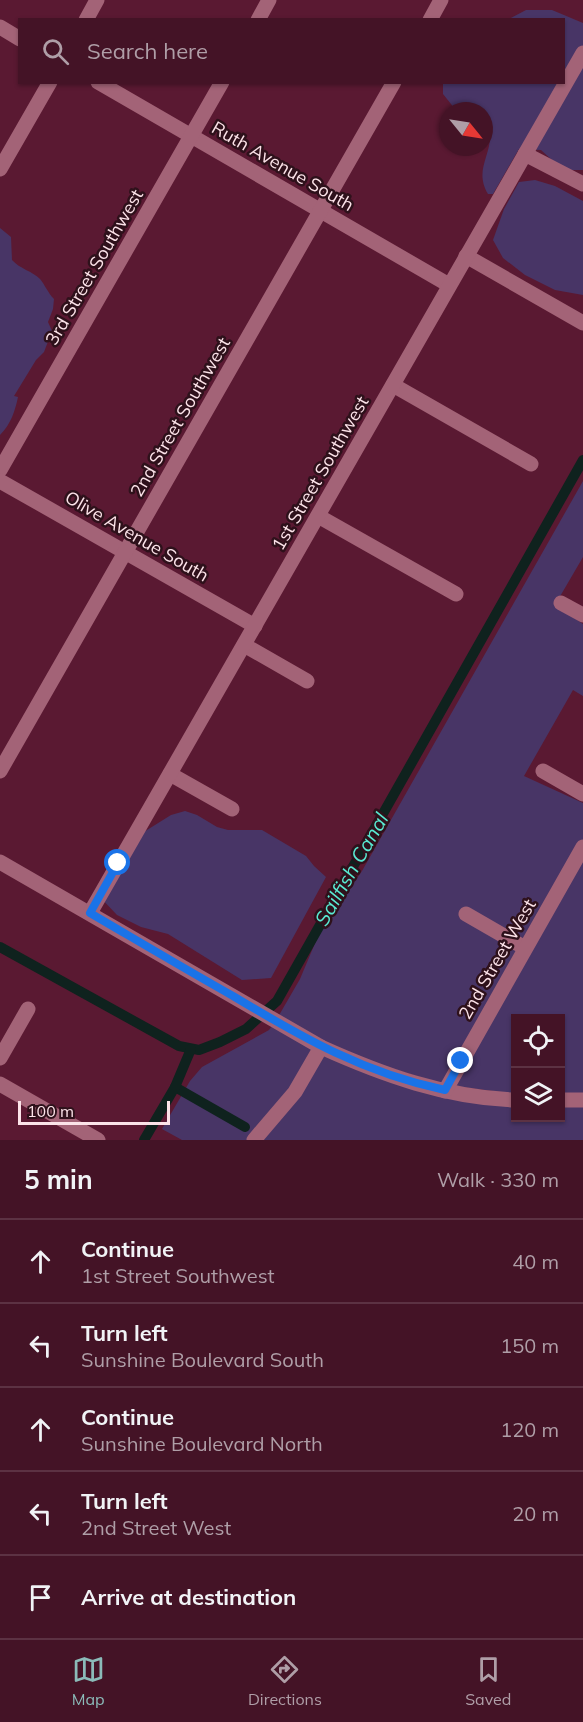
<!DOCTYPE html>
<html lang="en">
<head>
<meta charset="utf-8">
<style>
  body { margin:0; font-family:Mulish,sans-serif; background:#4b1c2e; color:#f1f3f6 }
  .controls { position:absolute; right:18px; bottom:18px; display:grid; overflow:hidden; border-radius:0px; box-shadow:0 2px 4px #0004 }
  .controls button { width:54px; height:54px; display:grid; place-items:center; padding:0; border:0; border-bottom:2px solid #5c3243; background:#441326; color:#f1f3f6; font:30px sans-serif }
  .compass { position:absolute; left:439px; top:102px; width:54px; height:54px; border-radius:50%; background:#441326; box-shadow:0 2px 4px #0004; rotate:120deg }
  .scale { position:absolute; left:18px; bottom:15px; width:152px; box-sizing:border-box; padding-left:6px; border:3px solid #fce3e9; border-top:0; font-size:16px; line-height:21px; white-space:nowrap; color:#fce3e9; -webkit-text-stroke:4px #2e111b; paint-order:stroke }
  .stop { position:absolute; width:18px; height:18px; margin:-14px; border:4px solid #1a73e8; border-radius:50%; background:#fff }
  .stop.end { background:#1a73e8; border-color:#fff; box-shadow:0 2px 6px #0008 }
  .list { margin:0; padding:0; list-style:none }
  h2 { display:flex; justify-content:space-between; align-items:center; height:78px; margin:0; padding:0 24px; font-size:26px }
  h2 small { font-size:20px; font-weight:400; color:#af9ea7 }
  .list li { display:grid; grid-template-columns:39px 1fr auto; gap:18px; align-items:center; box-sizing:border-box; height:84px; padding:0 24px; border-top:2px solid #5c3243 }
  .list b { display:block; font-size:22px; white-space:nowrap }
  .list p { margin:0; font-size:20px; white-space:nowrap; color:#af9ea7 }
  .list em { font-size:20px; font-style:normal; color:#af9ea7 }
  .icon { flex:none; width:33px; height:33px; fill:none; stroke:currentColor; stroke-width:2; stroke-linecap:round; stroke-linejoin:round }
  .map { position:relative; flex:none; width:583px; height:1140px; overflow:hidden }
  .search { position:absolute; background:#441326; box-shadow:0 2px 4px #0004; left:18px; right:18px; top:18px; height:66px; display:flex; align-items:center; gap:15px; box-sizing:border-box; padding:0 21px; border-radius:0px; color:#af9ea7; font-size:22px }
  .sheet { height:498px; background:#441326 }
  nav { display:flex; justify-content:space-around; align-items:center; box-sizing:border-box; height:84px; border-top:2px solid #5c3243; background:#441326; font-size:16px; color:#af9ea7 }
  nav a { display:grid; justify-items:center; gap:3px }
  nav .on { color:#8bbbb9 }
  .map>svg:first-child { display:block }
</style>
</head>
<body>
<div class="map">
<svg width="583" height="1140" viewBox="0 0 583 1140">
  <rect width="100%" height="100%" fill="#5a1932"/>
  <!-- green -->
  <g fill="#483566">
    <path d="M526,10H552L583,23V170H568L553,161L541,150L519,149L493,194H488C474,170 491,157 490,134C489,126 484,120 484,111L455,109L443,94V83L564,82V20L509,19Z"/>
    <path d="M535,180L555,186L583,201V295L555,290L525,275L503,258L493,240L504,209L519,182Z"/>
    <path d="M0,228L11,237L12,260C20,269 32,271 40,279C45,285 48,293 54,299L53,309L48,322L52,331L44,352L36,360L14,396L18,397C15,411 11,424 0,435Z"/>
    <path d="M583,481V557L555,605L583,624V696L573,690L524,776L583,803V1094L561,1095L560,1018H516L515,1094L446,1085L358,1058L278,1017L300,979L321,929L362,871Z"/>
    <path d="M185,811L197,815L217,827L228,830H262L306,856L314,866L326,877L271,978L242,980L168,934L141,927L117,915L99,896L131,840L171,815Z"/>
    <path d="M272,1026L319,1052L515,1105L516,1118H560L561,1106L583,1105V1140H182L162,1129L190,1081L202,1067L269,1030Z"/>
  </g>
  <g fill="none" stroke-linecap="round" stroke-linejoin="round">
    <!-- canal -->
    <g stroke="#0f221e" stroke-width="10">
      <path d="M0,947L179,1046L199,1050L220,1042L246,1029L277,1001L583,460"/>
      <path d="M175,1087L245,1127"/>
      <path d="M144,1140L175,1087L191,1049"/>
    </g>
    <!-- minor -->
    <g stroke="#a36377" stroke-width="15">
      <path d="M86,20L97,0"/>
      <path d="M258,20L269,0"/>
      <path d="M430,20L441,0"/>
      <path d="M0,27L20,39"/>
      <path d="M98,82L449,285"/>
      <path d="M525,154L583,184"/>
      <path d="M0,169L50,82"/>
      <path d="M466,256L583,323"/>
      <path d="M393,385L531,464"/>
      <path d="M0,470L222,82"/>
      <path d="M0,481L255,626"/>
      <path d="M318,516L456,594"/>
      <path d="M561,603L583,615"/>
      <path d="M244,645L307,681"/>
      <path d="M0,771L394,82"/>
      <path d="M543,771L583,794"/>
      <path d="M170,774L232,809"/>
      <path d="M0,862L321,1047C383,1075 447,1098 516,1100"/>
      <path d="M90,913L583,53"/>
      <path d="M466,914L525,948"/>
      <path d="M0,1058L28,1009"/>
      <path d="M0,1084L98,1140"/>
      <path d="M445,1091L583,847"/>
      <path d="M560,1100H583"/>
      <path d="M254,1140L295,1092L321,1047"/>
    </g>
  </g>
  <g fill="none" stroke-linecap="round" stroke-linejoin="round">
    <!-- route -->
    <path stroke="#1a73e8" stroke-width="8" d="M118,863L90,913C138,941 185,969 233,996C303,1038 364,1073 445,1090L461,1061"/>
  </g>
  <g text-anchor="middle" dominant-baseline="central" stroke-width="5" stroke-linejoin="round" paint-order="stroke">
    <!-- street labels -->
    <g font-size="18" fill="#fce3e9" stroke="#2e111b">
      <text transform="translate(283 166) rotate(30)">Ruth Avenue South</text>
      <text transform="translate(94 267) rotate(-60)">3rd Street Southwest</text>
      <text transform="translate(180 417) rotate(-60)">2nd Street Southwest</text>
      <text transform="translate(320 473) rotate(-60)">1st Street Southwest</text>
      <text transform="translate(137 536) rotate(30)">Olive Avenue South</text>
      <text transform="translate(497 959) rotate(-60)">2nd Street West</text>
    </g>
    <!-- water labels -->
    <g font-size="20" font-style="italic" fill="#59ead2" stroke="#2e111b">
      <text transform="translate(351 869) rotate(-60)">Sailfish Canal</text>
    </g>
  </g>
</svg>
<div class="controls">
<button><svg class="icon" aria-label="locate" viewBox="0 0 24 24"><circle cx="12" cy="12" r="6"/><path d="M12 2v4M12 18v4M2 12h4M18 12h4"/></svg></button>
<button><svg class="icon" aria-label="layers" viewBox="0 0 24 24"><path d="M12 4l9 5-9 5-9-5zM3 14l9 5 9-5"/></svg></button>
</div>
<svg class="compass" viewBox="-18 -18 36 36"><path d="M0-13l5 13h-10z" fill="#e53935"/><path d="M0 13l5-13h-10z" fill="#af9ea7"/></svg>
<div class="scale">100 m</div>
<div class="stop" style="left:118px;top:863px"></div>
<div class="stop end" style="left:461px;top:1061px"></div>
<div class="search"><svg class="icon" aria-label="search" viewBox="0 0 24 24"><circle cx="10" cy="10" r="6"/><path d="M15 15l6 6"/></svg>Search here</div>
</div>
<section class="sheet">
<h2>5 min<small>Walk · 330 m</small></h2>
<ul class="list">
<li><svg class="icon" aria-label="ahead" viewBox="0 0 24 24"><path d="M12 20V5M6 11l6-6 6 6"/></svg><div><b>Continue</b><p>1st Street Southwest</p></div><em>40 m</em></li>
<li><svg class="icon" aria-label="left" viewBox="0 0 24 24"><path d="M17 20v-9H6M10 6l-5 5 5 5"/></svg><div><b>Turn left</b><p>Sunshine Boulevard South</p></div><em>150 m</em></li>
<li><svg class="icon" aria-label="ahead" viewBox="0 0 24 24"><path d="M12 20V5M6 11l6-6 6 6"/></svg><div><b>Continue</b><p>Sunshine Boulevard North</p></div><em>120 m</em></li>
<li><svg class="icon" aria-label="left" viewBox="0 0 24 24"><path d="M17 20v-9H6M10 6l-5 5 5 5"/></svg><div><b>Turn left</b><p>2nd Street West</p></div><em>20 m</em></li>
<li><svg class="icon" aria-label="arrive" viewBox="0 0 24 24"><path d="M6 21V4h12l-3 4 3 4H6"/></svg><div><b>Arrive at destination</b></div></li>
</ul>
</section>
<nav>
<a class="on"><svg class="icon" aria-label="map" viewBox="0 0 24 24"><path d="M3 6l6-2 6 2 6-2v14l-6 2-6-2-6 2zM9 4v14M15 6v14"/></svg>Map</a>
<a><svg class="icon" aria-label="directions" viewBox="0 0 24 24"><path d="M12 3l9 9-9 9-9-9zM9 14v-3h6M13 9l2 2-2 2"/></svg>Directions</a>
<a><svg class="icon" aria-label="saved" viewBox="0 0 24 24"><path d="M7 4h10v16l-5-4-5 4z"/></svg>Saved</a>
</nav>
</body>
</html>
